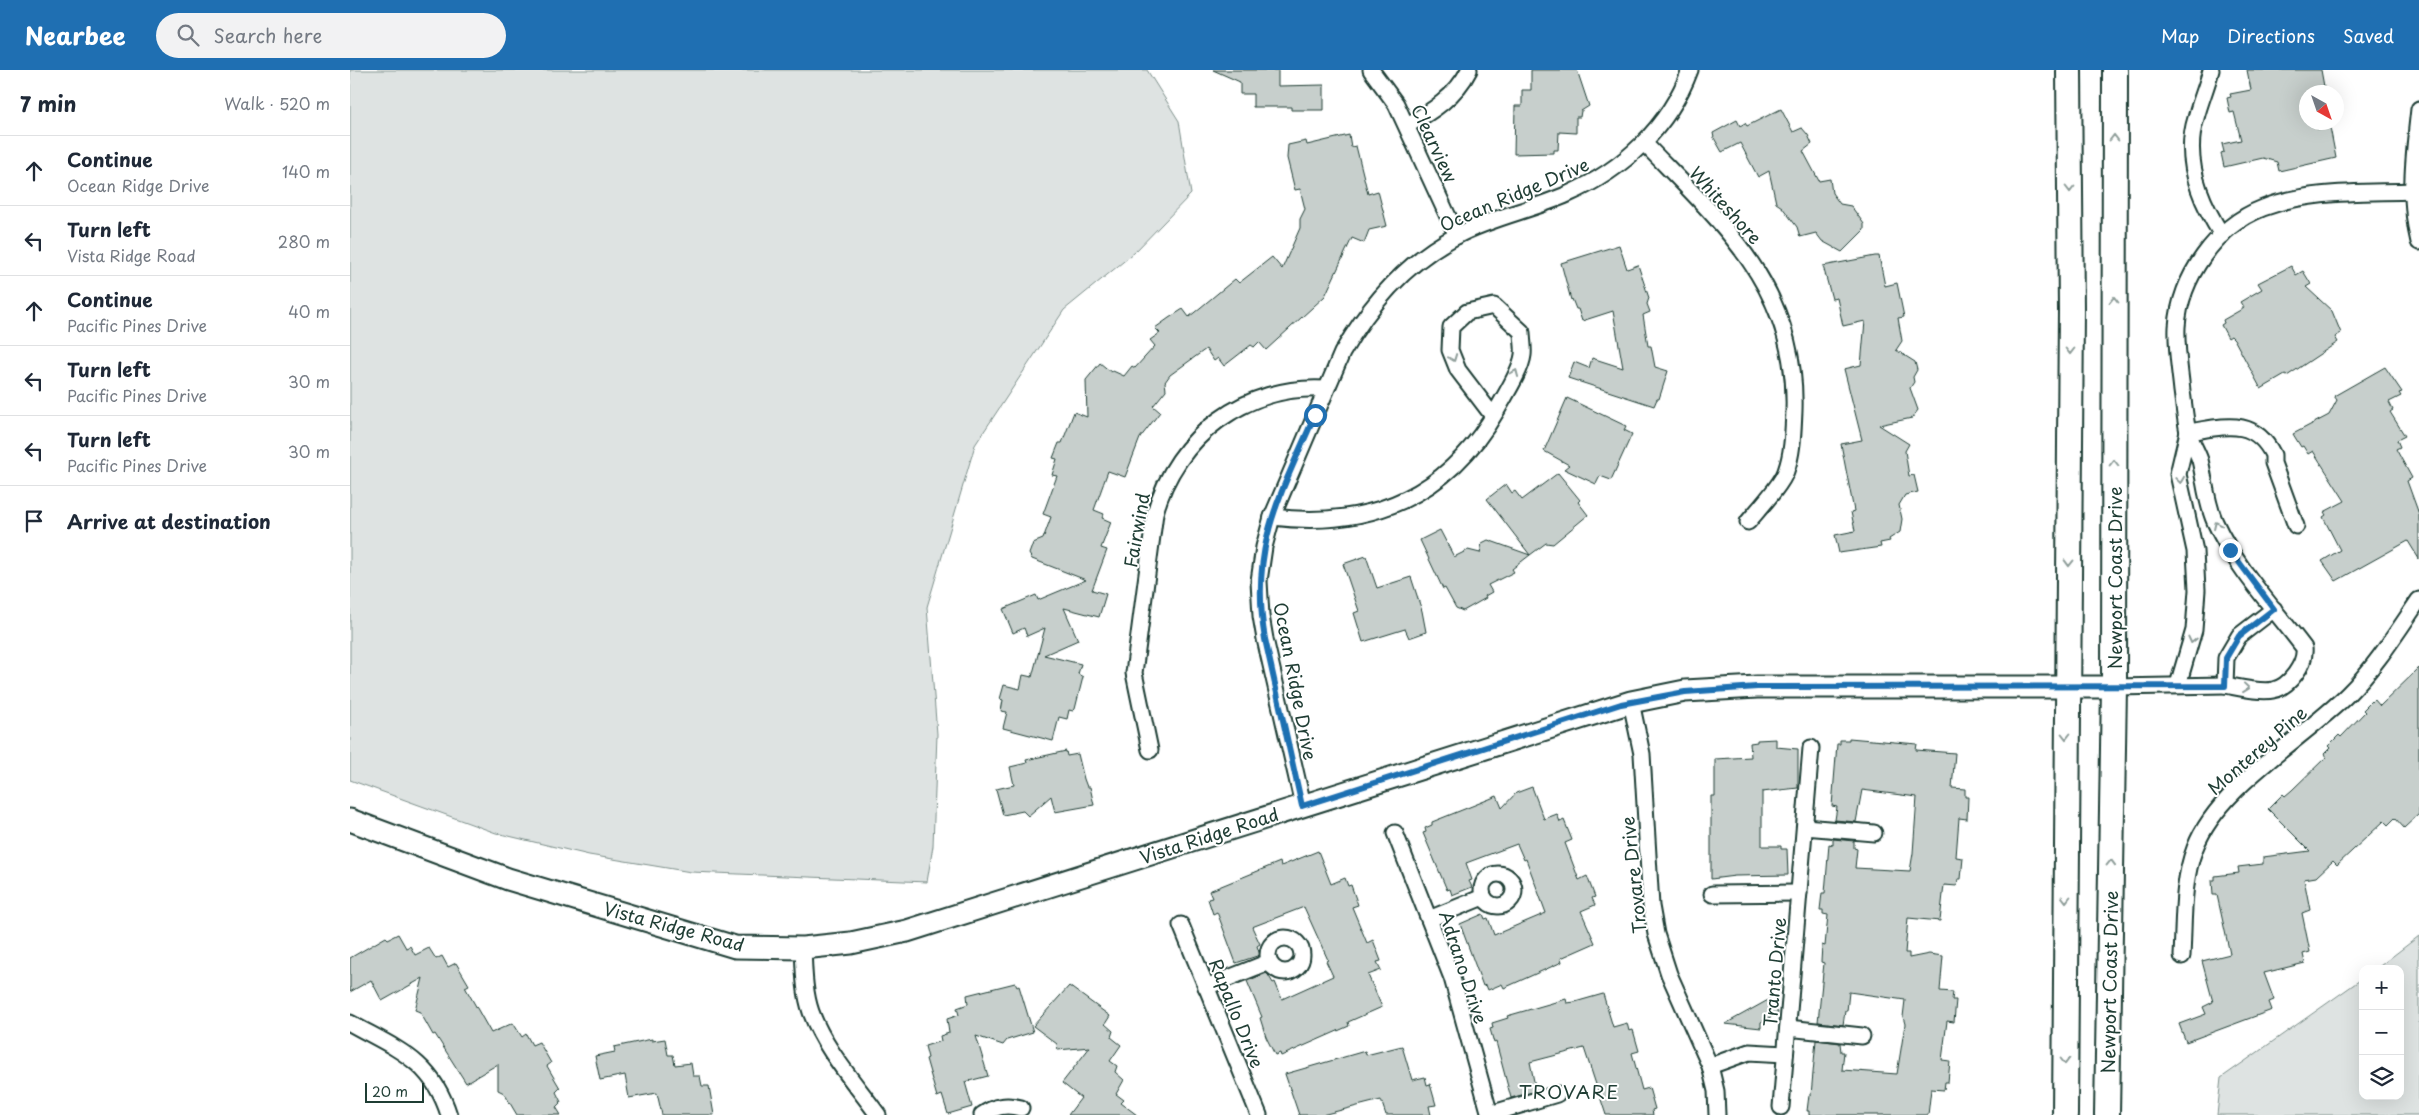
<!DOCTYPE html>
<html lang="en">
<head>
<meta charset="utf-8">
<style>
  body { margin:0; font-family:"Playpen Sans",sans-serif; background:#f2f2f3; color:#1f2937 }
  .controls { position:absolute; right:15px; bottom:15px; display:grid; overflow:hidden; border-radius:10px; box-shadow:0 5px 20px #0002 }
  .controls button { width:45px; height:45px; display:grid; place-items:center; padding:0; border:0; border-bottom:1px solid #e0e1e3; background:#fff; color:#1f2937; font:25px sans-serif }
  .compass { position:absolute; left:1949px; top:15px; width:45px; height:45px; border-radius:50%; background:#fff; box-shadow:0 5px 20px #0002; rotate:140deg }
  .scale { position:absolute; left:15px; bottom:12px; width:59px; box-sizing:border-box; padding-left:5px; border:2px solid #1f3d34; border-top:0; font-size:14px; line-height:18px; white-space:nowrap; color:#1f3d34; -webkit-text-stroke:4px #fff; paint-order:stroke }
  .stop { position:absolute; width:15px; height:15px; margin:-11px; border:4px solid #1f6fb2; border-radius:50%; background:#fff }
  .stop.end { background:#1f6fb2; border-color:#fff; box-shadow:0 1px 5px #0008 }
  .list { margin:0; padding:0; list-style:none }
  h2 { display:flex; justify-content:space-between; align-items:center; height:65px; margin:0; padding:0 20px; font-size:21px }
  h2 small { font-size:16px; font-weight:400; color:#747a83 }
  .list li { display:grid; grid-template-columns:32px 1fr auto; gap:15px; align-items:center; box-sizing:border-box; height:70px; padding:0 20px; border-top:1px solid #e0e1e3 }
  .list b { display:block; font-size:19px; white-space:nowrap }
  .list p { margin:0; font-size:16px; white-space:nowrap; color:#747a83 }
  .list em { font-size:16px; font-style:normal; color:#747a83 }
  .icon { flex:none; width:28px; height:28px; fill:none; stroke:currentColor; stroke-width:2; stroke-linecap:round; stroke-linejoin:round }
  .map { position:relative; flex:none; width:2069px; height:1045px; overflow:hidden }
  header { display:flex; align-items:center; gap:30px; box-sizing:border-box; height:70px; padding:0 25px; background:#1f6fb2; color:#fff }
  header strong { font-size:24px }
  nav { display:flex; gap:28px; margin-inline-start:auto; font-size:18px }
  .search { width:350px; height:45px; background:#f2f2f3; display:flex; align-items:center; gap:12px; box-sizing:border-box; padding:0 18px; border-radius:28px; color:#747a83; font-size:19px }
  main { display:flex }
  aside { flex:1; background:#fff }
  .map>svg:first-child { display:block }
</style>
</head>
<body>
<header>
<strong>Nearbee</strong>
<div class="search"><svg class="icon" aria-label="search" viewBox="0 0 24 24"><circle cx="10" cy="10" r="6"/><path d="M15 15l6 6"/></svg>Search here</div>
<nav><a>Map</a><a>Directions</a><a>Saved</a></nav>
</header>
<main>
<aside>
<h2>7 min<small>Walk · 520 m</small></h2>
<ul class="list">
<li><svg class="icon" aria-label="ahead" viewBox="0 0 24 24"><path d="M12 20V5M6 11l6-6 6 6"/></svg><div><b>Continue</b><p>Ocean Ridge Drive</p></div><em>140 m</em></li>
<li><svg class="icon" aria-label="left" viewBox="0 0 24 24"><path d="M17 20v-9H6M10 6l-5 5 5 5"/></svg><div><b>Turn left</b><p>Vista Ridge Road</p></div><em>280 m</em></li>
<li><svg class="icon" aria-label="ahead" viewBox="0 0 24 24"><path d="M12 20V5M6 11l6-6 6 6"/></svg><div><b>Continue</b><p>Pacific Pines Drive</p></div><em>40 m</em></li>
<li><svg class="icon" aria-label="left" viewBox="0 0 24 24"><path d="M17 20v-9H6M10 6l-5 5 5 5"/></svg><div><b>Turn left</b><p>Pacific Pines Drive</p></div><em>30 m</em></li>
<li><svg class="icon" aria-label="left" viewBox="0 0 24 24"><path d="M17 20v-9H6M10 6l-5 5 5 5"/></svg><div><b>Turn left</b><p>Pacific Pines Drive</p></div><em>30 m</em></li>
<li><svg class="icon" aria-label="arrive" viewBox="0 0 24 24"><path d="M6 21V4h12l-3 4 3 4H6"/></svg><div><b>Arrive at destination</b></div></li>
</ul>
</aside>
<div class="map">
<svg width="2069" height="1045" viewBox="0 0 2069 1045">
  <rect width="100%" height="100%" fill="#fff"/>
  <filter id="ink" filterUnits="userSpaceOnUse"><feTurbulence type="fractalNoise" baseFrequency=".02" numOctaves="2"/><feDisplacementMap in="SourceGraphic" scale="10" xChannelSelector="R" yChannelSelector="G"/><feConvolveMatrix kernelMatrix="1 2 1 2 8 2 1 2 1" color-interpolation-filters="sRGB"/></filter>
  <g filter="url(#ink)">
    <!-- green -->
    <g fill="#dee3e2" stroke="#7e908b">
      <path d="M0,0H797L829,51L841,124L784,183L714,240L625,375L577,537L587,664L583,776L577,812L341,802L239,785L146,763L0,710Z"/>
      <path d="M2069,866V1045H1867L1871,1008L2013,908V1026H2050V899H2026Z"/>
    </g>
    <!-- building -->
    <g fill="#c7cfcc" stroke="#1f3d34">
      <path d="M863,0H928V16L974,15V40H941V37H903V24H890V12Z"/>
      <path d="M1181,0H1227L1239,36L1231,41L1230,47H1226V63L1209,62L1208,80H1204V83L1164,84L1165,36H1172V20H1181Z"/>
      <path d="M1897,0H1971L1975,22H1956V52H1965L1967,59L1980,57L1986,88L1929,101L1927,92L1913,88L1874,97L1871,83L1874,82L1872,74L1891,70L1884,42L1880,43L1877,28L1881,27L1880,24L1901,20Z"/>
      <path d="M1431,39L1443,62L1452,58L1458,65L1462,74L1453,81L1469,111L1480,109L1482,123L1490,134L1501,136L1514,154V160L1492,182L1472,171L1466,163L1450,167L1447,157L1432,137L1426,133L1419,101L1408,107L1390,73L1372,82L1364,68L1363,63L1387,50L1390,56L1395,53L1397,56Z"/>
      <path d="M999,65L1001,77L1006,76L1018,124L1028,121L1037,156L1019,160L1014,173L1002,168L975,226L916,280L909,272L904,277L901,275L874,296L868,288L864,291L856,279L820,305L815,312L816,320L803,336L810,342L790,368L775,407L758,401L744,440L754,444L752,448L761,452L751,478L757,480L742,520L756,524L749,547L714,538L728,570L694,585L731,594L728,604L733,607L725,639L723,641L719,640L717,649L709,647L703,671L653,658L657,642L651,641L653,630L650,629L654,615L670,619L673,605L682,607L695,558L677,566L674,558L663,563L653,539L686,525L688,530L736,510L682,489L679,484L683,473L693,469L701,447L693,444L707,406L702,405L707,389L703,388L709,373H712L724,342L737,347L736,310L750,293L761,302L763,301L774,306L782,296L785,298L805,276L800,270L810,263L805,258L819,248L833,239L839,247L885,209L889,213L922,187L932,199L950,158V149L955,139L950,119L945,120L937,88L938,75L956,71L957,75Z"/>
      <path d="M1269,175L1277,199L1288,195L1299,228L1297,234L1300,242L1293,245L1298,276H1301L1305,297L1318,301L1309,329H1307L1304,336L1218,308L1224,292L1239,298L1242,288L1273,298L1263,241L1232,251L1228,239H1226L1222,229L1221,230L1211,193Z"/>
      <path d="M1525,186H1529L1535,216L1547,213L1554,247L1548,248L1552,271L1546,280L1565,292L1567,300L1563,307L1564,312L1560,318L1568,340L1562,348L1529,355L1559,374L1555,381L1559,406L1564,405L1568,422L1555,425L1549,435L1552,449L1550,462L1539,469L1540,471L1530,473L1531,477L1489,483L1485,465L1505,461L1501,442L1504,441L1491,374L1512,370L1494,299L1511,295L1515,251L1493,256L1487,228L1482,229L1473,196Z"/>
      <path d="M1941,196L1946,205L1953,201L1961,214L1956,217L1982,241L1991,263L1985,267L1988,272L1937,306L1935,305L1911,319L1884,269L1881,266L1878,268L1871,255L1874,253L1873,250L1894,238L1890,232L1912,219L1908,213Z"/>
      <path d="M2035,297L2052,322L2049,323L2051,326L2039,332L2043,340L2040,342L2055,366L2047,370L2050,377L2046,379L2062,408L2057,411L2069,444V489L2058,471L1986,511L1972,491L1990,480L1973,447L1976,445L1974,442L1995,431L1963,381L1958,384L1953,376L1951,377L1943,364L1979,345L1987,330L1984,326Z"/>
      <path d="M1217,328L1276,356L1274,360L1282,364L1261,410L1250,406L1246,414L1214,399L1219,395L1194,381Z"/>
      <path d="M1208,403L1230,430L1228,432L1238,445L1203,474L1196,473L1180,485L1137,429L1156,414L1162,423L1165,421L1172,430Z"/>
      <path d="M1090,460L1104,487L1118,480L1130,483L1132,473L1138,470L1180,485L1162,499L1164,502L1138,515L1142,522L1135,526L1136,528L1113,541L1106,538L1095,518L1093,519L1070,470Z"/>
      <path d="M1016,486L1027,518L1061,507L1072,541L1076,562L1059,568L1055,559L1013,572L1004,543L1009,541L993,494Z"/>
      <path d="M2069,598V744L2054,758L2045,748L2038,755L2034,751L1987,795L1983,791L1966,807L1954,809L1960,840L1952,843L1960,882L1953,884L1955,893L1914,903L1924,930L1919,932L1922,940L1836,972L1829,954L1856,944L1853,937L1863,932L1852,891L1880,884L1867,825H1863L1862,810H1865V806L1889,803L1888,797L1913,794V787L1960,781L1918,739L1933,724L1935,726L1942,720L1976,687L1974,684L1980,678L1978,676L1989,665L1991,667L2015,642L2013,640L2024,629L2030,636Z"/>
      <path d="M1499,668L1567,674L1566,680L1605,683L1602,718L1615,719V727H1618L1617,749L1609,748L1606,787L1613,788L1611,809H1608L1607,816L1594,815L1590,851L1558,848L1555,883H1559V888L1579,884L1593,886L1590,921L1603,922L1602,930H1606L1604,952L1597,951L1592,990L1600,991L1598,1012H1595L1594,1020L1581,1019L1578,1045H1459V1041H1457L1459,1025H1461L1466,970L1490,973L1491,982H1494L1492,1000L1547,1004L1555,954L1553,947L1555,930L1499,922L1497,941H1495L1493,955L1468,952L1474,893L1471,892L1472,875L1475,876L1478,845L1473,844V840H1470L1472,823H1475L1479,774L1483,775V769L1504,771V778L1507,779L1505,798L1560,801L1563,783L1567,727L1512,720L1506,752L1485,750L1487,737L1482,736L1487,674H1490V670H1499Z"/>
      <path d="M1426,669V677L1448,679V718L1412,722V776H1431V779H1437L1438,805L1385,806L1361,809V726H1365V689L1401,687L1400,673L1407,672V670Z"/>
      <path d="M716,681L717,686L728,684L734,709L737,717H740L744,735L705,742L701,726L678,746L673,741L653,745L646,719L664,715L660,697L677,693L676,690Z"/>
      <path d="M1182,717L1194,749L1207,744L1210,752L1214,750L1222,770L1215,773L1229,810L1237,806L1245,827L1242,828L1245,835L1231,841L1245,873L1211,888L1212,892L1154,918L1152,914L1138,920L1136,915L1133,916L1110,854L1133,844L1135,849L1138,848L1144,865L1196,843L1176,789L1174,790L1167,774L1116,793L1122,810L1119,811L1122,817L1102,825L1100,819L1097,820L1073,763L1076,762L1075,758L1082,755V752L1147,726L1152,738L1166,723Z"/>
      <path d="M968,781L981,814L995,808L998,816L1001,815L1008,835L1002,837L1017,873L1023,870L1031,891L1027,892L1031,900L1018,905L1032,937L998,952L999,956L931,986L930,983L925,985L916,967L910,948L912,947L897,911L917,903L923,913L925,912L932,929L983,906L976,891L978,890L954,837L902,857L910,874L907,876L910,885L886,893L867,842L863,844L858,829L862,828L859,821L930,792L931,796Z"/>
      <path d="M48,864L56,878L60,876L65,885L79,878L86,889L92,886L98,897L106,893L119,915L115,917L141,963L163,953L172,967L176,964L182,975L189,972L201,993L197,996L210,1018L206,1022L211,1032L206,1037L211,1045H167L154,1023L148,1020V994L116,1013L85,964L83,965L70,942L65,940L73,908L32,931L21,910L0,922V888L36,867L38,869Z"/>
      <path d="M665,913L667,917L669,916L683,962L657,970L653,975L626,966L638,1006L615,1012L622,1037L598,1044L592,1025L587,1027L576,989L578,988L575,976L591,971L590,966L599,963L597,949L609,945L607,938L618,934L617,925Z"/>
      <path d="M719,916L760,946L755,954L763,961L761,967L771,975L760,991L767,996L765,1002L774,1010L766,1024L774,1030L771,1033L787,1045H718L731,1028L712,1013L740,977L708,980L707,974L683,956Z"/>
      <path d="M1253,924L1263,957L1277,953L1279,961L1283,960L1289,981L1282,983L1292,1020L1299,1018L1305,1039L1302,1040L1303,1045H1256L1234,978L1180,992L1186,1021L1161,1028L1146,972L1144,973L1140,959L1143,958L1142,953L1158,948L1157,946L1216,929L1217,933L1225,932Z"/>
      <path d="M1420,929L1428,943L1411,952V958L1375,954Z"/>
      <path d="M302,969V971L315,969L318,985H323L325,995L341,993L343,1006H350L352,1016H359L364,1045H312L307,1023L279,1028L275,1005L250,1010L245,986L265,982L264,977Z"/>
      <path d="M1052,976L1062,1010L1075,1007L1077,1015L1080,1014L1086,1035L1079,1036L1081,1045H1036L1031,1030L972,1045H949L935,1004L1015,981L1016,985Z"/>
    </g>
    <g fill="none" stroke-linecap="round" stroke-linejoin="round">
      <defs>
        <g id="street">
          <path d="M1021,0L1046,34L1107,166"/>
          <path d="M1861,0C1857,16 1850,32 1846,48C1833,89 1850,131 1872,165"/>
          <path d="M2069,39C2064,85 2058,127 2069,172"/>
          <path d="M1057,55C1082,42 1106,26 1119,0"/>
          <path d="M1294,73C1372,154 1448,217 1444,341C1443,360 1443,382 1436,401C1432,414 1408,440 1398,452"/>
          <path d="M1838,362C1873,357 1904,346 1923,385V393L1946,456"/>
          <path d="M922,447C1019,459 1097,427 1147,340C1155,325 1171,301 1173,285C1174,278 1172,269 1172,262L1144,236L1117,242L1101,257L1100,280L1108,300L1143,346"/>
          <path d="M1924,539L1889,566L1876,588L1875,615C1887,617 1911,623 1923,620C1939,617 1956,594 1954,578C1924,538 1886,498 1865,452C1856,432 1855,411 1850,390C1847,381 1841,372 1838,362C1835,349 1834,335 1832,321C1830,300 1826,279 1827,257C1830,208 1866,156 1913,138C1959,120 2013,123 2062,121"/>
          <path d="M1828,615L1844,560L1847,520L1845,481L1828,404L1838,362"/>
          <path d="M1764,617L1875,615"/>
          <path d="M1281,632L1292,684L1301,836L1306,864L1319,904L1360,996L1366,1021L1367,1045"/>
          <path d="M800,680L784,603L805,443C826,366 896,314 976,319"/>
          <path d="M953,735L915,569L911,546L909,511L914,477L922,447L992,283C1020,234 1057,191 1108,165C1143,147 1182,140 1218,124C1273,100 1319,57 1340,0"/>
          <path d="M1455,757L1524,763"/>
          <path d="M1045,763L1102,908L1140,1045"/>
          <circle cx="1148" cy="820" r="16"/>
          <path d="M1362,824L1449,823"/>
          <path d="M1079,849L1133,827"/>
          <path d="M831,855L909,1045"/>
          <circle cx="935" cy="885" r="17"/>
          <path d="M453,878C454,899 454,922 461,942C475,980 505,1013 528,1045"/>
          <path d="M1832,886C1834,851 1832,811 1845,778C1868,717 1952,670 1998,624C2026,596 2047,562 2069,530"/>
          <path d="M856,917L919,892"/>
          <path d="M0,953C46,979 82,990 99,1045"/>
          <path d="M1438,958L1512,966"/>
          <path d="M1360,996L1399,982L1435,984"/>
          <path d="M1431,1037L1461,678"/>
          <path d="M1140,1044L1207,1024"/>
          <path d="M632,1045C645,1036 656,1034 671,1038"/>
        </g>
        <path id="secondary" d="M0,750L158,809L385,877L453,878L501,873L557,861L1281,632L1335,621L1407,617H1764"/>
        <g id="primary">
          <path d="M1715,1045L1721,240L1719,0"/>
          <path d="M1757,1045L1764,617L1765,0"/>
        </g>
      </defs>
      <!-- street casing -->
      <use href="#street" stroke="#1f3d34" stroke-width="19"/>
      <!-- secondary casing -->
      <use href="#secondary" stroke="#1f3d34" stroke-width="25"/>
      <!-- primary casing -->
      <use href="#primary" stroke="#1f3d34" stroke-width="28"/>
      <!-- street -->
      <use href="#street" stroke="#fff" stroke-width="15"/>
      <!-- secondary -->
      <use href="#secondary" stroke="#fff" stroke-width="21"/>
      <!-- primary -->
      <use href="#primary" stroke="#fff" stroke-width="24"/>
    </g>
    <!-- one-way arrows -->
    <defs><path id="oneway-chevron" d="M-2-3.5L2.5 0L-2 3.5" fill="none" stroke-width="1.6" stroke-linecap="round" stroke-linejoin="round" transform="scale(1.25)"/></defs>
    <g stroke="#8f9e9a">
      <use href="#oneway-chevron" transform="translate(1764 68) rotate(-90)"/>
      <use href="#oneway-chevron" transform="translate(1720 119) rotate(90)"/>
      <use href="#oneway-chevron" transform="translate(1764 230) rotate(-90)"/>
      <use href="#oneway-chevron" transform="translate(1720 281) rotate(90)"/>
      <use href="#oneway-chevron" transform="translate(1103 288) rotate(69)"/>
      <use href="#oneway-chevron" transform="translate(1165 303) rotate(-67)"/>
      <use href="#oneway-chevron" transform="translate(1764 393) rotate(-90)"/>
      <use href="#oneway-chevron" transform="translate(1830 410) rotate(82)"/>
      <use href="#oneway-chevron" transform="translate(1867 455) rotate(-115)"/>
      <use href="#oneway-chevron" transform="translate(1719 493) rotate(91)"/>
      <use href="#oneway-chevron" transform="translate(1842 570) rotate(103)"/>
      <use href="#oneway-chevron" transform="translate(1896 618) rotate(6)"/>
      <use href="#oneway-chevron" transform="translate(1716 666) rotate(90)"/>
      <use href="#oneway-chevron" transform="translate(1761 793) rotate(-89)"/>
      <use href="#oneway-chevron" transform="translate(1716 829) rotate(90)"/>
      <use href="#oneway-chevron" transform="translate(1715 991) rotate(90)"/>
    </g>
  </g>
  <g fill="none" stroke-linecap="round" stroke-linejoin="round" filter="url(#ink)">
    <!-- route -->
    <path stroke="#1f6fb2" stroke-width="6" d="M965,345C930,426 899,477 915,569L952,736L1271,634L1335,622L1407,617L1875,616L1876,588L1889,566L1924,539L1880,480"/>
  </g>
  <g text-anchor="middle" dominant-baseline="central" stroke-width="4" stroke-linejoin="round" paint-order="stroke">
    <!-- street labels -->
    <g font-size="18" fill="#1f3d34" stroke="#fff">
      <text transform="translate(1085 73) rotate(65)">Clearview</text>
      <text transform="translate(1164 124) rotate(-23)">Ocean Ridge Drive</text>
      <text transform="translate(1376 135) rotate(48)">Whiteshore</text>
      <text transform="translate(786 460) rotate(-80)">Fairwind</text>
      <text transform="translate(1764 508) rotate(-90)">Newport Coast Drive</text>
      <text transform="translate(946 611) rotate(79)">Ocean Ridge Drive</text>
      <text transform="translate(1907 680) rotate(-41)">Monterey Pine</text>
      <text transform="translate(859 765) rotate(-18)">Vista Ridge Road</text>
      <text transform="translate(1283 805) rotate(-96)">Trovare Drive</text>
      <text transform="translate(324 856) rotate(15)">Vista Ridge Road</text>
      <text transform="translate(1114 897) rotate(72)">Adrano Drive</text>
      <text transform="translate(1424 902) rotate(-85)">Tranto Drive</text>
      <text transform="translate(1759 912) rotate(-89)">Newport Coast Drive</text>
      <text transform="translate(887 943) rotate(68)">Rapallo Drive</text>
    </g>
    <!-- neighbourhood labels -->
    <g font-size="19" letter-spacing="1" fill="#1f3d34" stroke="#fff">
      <text x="1219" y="1021">TROVARE</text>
    </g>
  </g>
</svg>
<div class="controls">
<button>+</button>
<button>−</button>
<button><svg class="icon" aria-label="layers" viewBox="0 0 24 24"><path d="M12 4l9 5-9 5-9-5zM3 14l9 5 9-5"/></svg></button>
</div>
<svg class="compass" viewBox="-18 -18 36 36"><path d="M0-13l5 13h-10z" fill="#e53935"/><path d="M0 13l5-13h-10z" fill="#747a83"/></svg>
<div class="scale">20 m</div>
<div class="stop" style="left:965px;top:345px"></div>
<div class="stop end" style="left:1880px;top:480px"></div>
</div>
</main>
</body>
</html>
